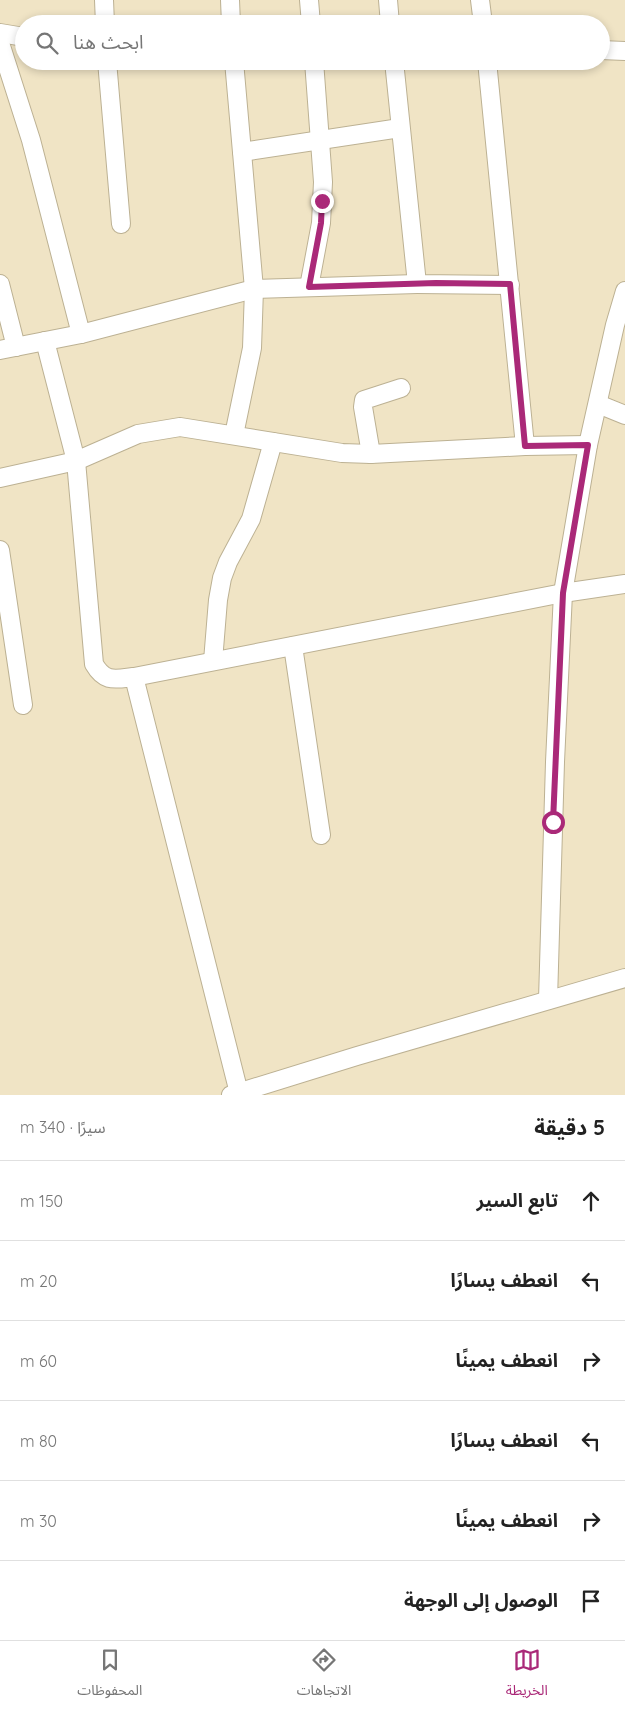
<!DOCTYPE html>
<html lang="ar">
<head>
<meta charset="utf-8">
<style>
  body { margin:0; font-family:Quicksand,"Noto Sans Arabic",sans-serif; background:#f6f6f6; color:#222; direction:rtl }
  .stop { position:absolute; width:15px; height:15px; margin:-11px; border:4px solid #aa2978; border-radius:50%; background:#fff }
  .stop.end { background:#aa2978; border-color:#fff; box-shadow:0 1px 5px #0008 }
  .list { margin:0; padding:0; list-style:none }
  h2 { display:flex; justify-content:space-between; align-items:center; height:65px; margin:0; padding:0 20px; font-size:21px }
  h2 small { font-size:16px; font-weight:400; color:#767676 }
  .list li { display:grid; grid-template-columns:32px 1fr auto; gap:15px; align-items:center; box-sizing:border-box; height:80px; padding:0 20px; border-top:1px solid #e0e0e0 }
  .list b { display:block; font-size:19px; white-space:nowrap }
  .list em { font-size:16px; font-style:normal; color:#767676 }
  .icon { flex:none; width:28px; height:28px; fill:none; stroke:currentColor; stroke-width:2; stroke-linecap:round; stroke-linejoin:round }
  .map { position:relative; flex:none; width:625px; height:1095px; overflow:hidden; direction:ltr }
  .search { position:absolute; background:#fff; box-shadow:0 2px 8px #0003; left:15px; right:15px; top:15px; height:55px; display:flex; align-items:center; gap:12px; box-sizing:border-box; padding:0 18px; border-radius:28px; color:#767676; font-size:19px }
  .sheet { height:545px; background:#fff }
  nav { display:flex; justify-content:space-around; align-items:center; box-sizing:border-box; height:70px; border-top:1px solid #e0e0e0; background:#fff; font-size:14px; color:#767676 }
  nav a { display:grid; justify-items:center; gap:2px }
  nav .on { color:#aa2978 }
  .map>svg:first-child { display:block }
</style>
</head>
<body>
<div class="map">
<svg width="625" height="1095" viewBox="0 0 625 1095">
  <rect width="100%" height="100%" fill="#f0e4c5"/>
  <g fill="none" stroke-linecap="round" stroke-linejoin="round">
    <defs>
      <g id="street">
        <path d="M104,0L105,24"/>
        <path d="M230,0L231,24"/>
        <path d="M309,0L311,24"/>
        <path d="M388,0L390,24"/>
        <path d="M480,0L483,24"/>
        <path d="M0,33L24,37"/>
        <path d="M0,43L31,140L81,334"/>
        <path d="M601,50L625,51"/>
        <path d="M107,61L121,224"/>
        <path d="M234,61L254,289L252,348L234,435"/>
        <path d="M394,61L417,284L510,285"/>
        <path d="M487,61L525,446"/>
        <path d="M242,152L400,128"/>
        <path d="M0,284L16,347"/>
        <path d="M309,287L321,223L323,182L314,61"/>
        <path d="M45,341L76,461L94,664C105,683 115,679 134,677"/>
        <path d="M0,350L81,334L254,289L417,284"/>
        <path d="M598,404L625,415"/>
        <path d="M371,454L363,407L364,400L401,388"/>
        <path d="M0,478L76,461L138,434L180,427L342,453L371,454L525,446L588,445"/>
        <path d="M0,550L23,705"/>
        <path d="M293,646L321,835"/>
        <path d="M213,661L218,600L222,578L228,562L251,519L273,442"/>
        <path d="M548,1000L555,762L563,593L588,445L615,325L625,291"/>
        <path d="M239,1093L134,677L563,593L625,584"/>
        <path d="M231,1095L357,1056L625,978"/>
      </g>
    </defs>
    <!-- street casing -->
    <use href="#street" stroke="#bcb193" stroke-width="20"/>
    <!-- street -->
    <use href="#street" stroke="#fff" stroke-width="18"/>
  </g>
  <g fill="none" stroke-linecap="round" stroke-linejoin="round">
    <!-- route -->
    <path stroke="#aa2978" stroke-width="6" d="M322,201L321,223L309,287L436,283L510,284L525,446L588,445L563,593L553,822"/>
  </g>
</svg>
<div class="stop" style="left:553px;top:822px"></div>
<div class="stop end" style="left:322px;top:201px"></div>
<div class="search"><svg class="icon" aria-label="search" viewBox="0 0 24 24"><circle cx="10" cy="10" r="6"/><path d="M15 15l6 6"/></svg>ابحث هنا</div>
</div>
<section class="sheet">
<h2>5 دقيقة<small>سيرًا · 340 m</small></h2>
<ul class="list">
<li><svg class="icon" aria-label="ahead" viewBox="0 0 24 24"><path d="M12 20V5M6 11l6-6 6 6"/></svg><div><b>تابع السير</b></div><em>150 m</em></li>
<li><svg class="icon" aria-label="left" viewBox="0 0 24 24"><path d="M17 20v-9H6M10 6l-5 5 5 5"/></svg><div><b>انعطف يسارًا</b></div><em>20 m</em></li>
<li><svg class="icon" aria-label="right" viewBox="0 0 24 24"><path d="M7 20v-9h11M14 6l5 5-5 5"/></svg><div><b>انعطف يمينًا</b></div><em>60 m</em></li>
<li><svg class="icon" aria-label="left" viewBox="0 0 24 24"><path d="M17 20v-9H6M10 6l-5 5 5 5"/></svg><div><b>انعطف يسارًا</b></div><em>80 m</em></li>
<li><svg class="icon" aria-label="right" viewBox="0 0 24 24"><path d="M7 20v-9h11M14 6l5 5-5 5"/></svg><div><b>انعطف يمينًا</b></div><em>30 m</em></li>
<li><svg class="icon" aria-label="arrive" viewBox="0 0 24 24"><path d="M6 21V4h12l-3 4 3 4H6"/></svg><div><b>الوصول إلى الوجهة</b></div></li>
</ul>
</section>
<nav>
<a class="on"><svg class="icon" aria-label="map" viewBox="0 0 24 24"><path d="M3 6l6-2 6 2 6-2v14l-6 2-6-2-6 2zM9 4v14M15 6v14"/></svg>الخريطة</a>
<a><svg class="icon" aria-label="directions" viewBox="0 0 24 24"><path d="M12 3l9 9-9 9-9-9zM9 14v-3h6M13 9l2 2-2 2"/></svg>الاتجاهات</a>
<a><svg class="icon" aria-label="saved" viewBox="0 0 24 24"><path d="M7 4h10v16l-5-4-5 4z"/></svg>المحفوظات</a>
</nav>
</body>
</html>
